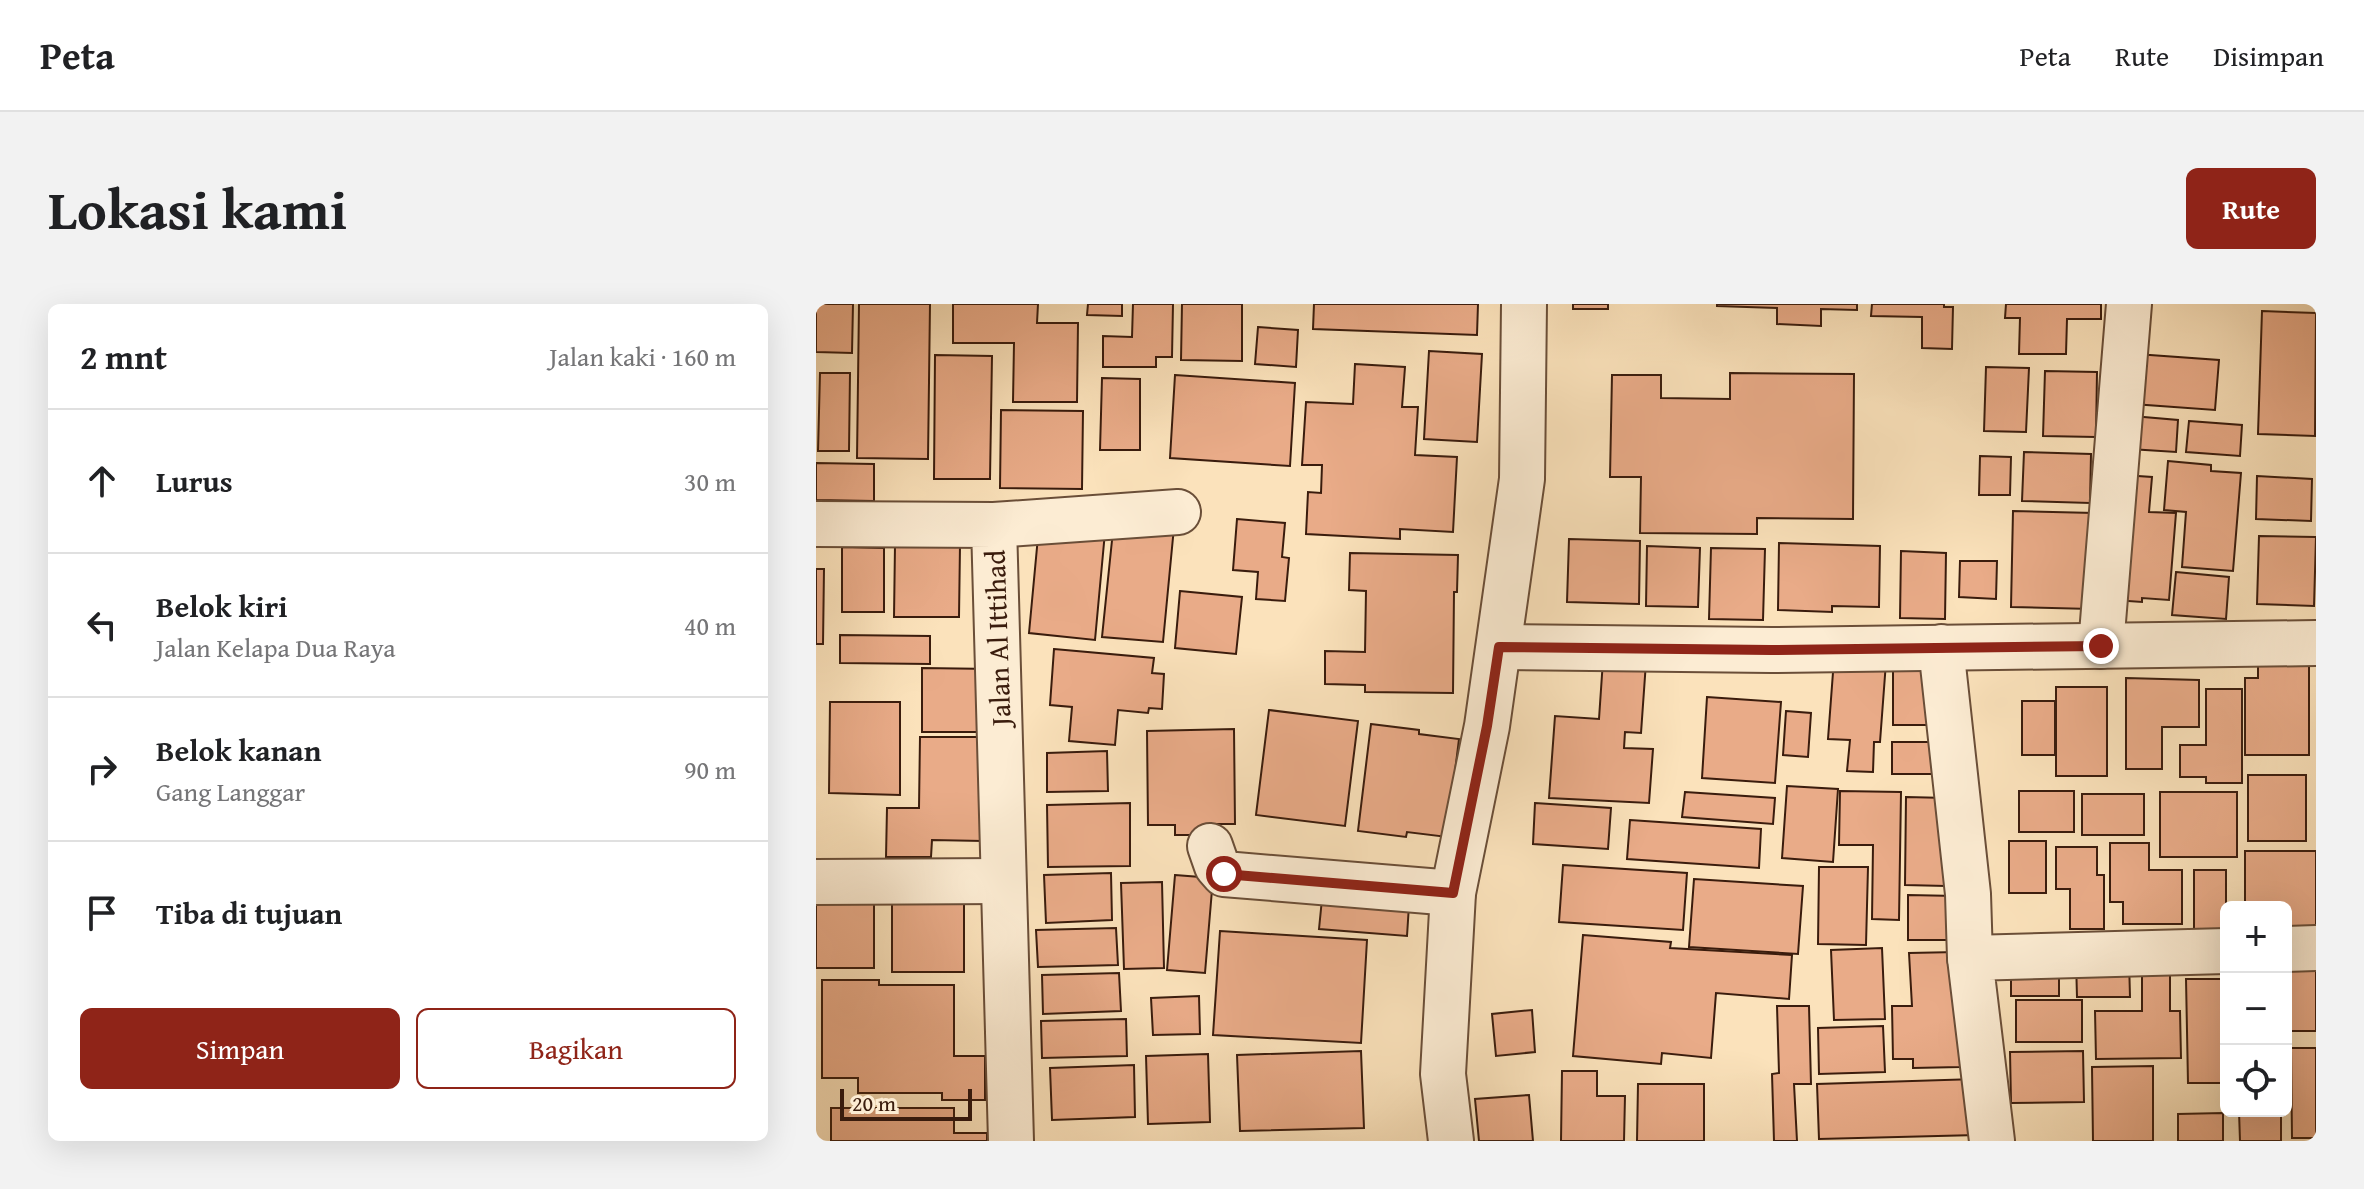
<!DOCTYPE html>
<html lang="id">
<head>
<meta charset="utf-8">
<style>
  body { margin:0; font-family:"Gentium Book Plus",serif; background:#f2f2f2; color:#202124 }
  .controls { position:absolute; right:24px; bottom:24px; display:grid; overflow:hidden; border-radius:12px; box-shadow:0 8px 32px #0002 }
  .controls button { width:72px; height:72px; display:grid; place-items:center; padding:0; border:0; border-bottom:2px solid #e0e0e0; background:#fff; color:#202124; font:40px sans-serif }
  .scale { position:absolute; left:24px; bottom:20px; width:132px; box-sizing:border-box; padding-left:8px; border:4px solid #3a1c0d; border-top:0; font-size:22px; line-height:28px; white-space:nowrap; color:#3a1c0d; -webkit-text-stroke:6px #fcecd3; paint-order:stroke }
  .stop { position:absolute; width:24px; height:24px; margin:-18px; border:6px solid #8f2418; border-radius:50%; background:#fff }
  .stop.end { background:#8f2418; border-color:#fff; box-shadow:0 2px 8px #0008 }
  .list { margin:0; padding:0; list-style:none }
  h2 { display:flex; justify-content:space-between; align-items:center; height:104px; margin:0; padding:0 32px; font-size:34px }
  h2 small { font-size:26px; font-weight:400; color:#757577 }
  .list li { display:grid; grid-template-columns:52px 1fr auto; gap:24px; align-items:center; box-sizing:border-box; height:144px; padding:0 32px; border-top:2px solid #e0e0e0 }
  .list b { display:block; font-size:30px; white-space:nowrap }
  .list p { margin:0; font-size:26px; white-space:nowrap; color:#757577 }
  .list em { font-size:26px; font-style:normal; color:#757577 }
  .actions { display:flex; gap:16px; padding:24px 32px }
  .actions a { flex:1; padding:18px 0; border:2px solid #8f2418; border-radius:12px; text-align:center; font-size:28px; color:#8f2418 }
  .actions .main { background:#8f2418; color:#fff }
  .icon { flex:none; width:44px; height:44px; fill:none; stroke:currentColor; stroke-width:2; stroke-linecap:round; stroke-linejoin:round }
  .map { position:relative; flex:none; width:1500px; height:837px; overflow:hidden; border-radius:12px }
  header { display:flex; align-items:center; gap:48px; box-sizing:border-box; height:112px; padding:0 40px; background:#fff; border-bottom:2px solid #e0e0e0 }
  header strong { font-size:38px }
  nav { display:flex; gap:44px; margin-inline-start:auto; font-size:28px }
  .intro { display:flex; align-items:center; justify-content:space-between; box-sizing:border-box; height:192px; padding:0 48px }
  h1 { margin:0; font-size:56px }
  .button { padding:20px 36px; border-radius:12px; background:#8f2418; color:#fff; font-size:28px; font-weight:700 }
  main { display:flex; gap:48px; padding:0 48px }
  aside { flex:1; background:#fff; border-radius:12px; box-shadow:0 8px 32px #0002 }
  .map>svg:first-child { display:block }
</style>
</head>
<body>
<header>
<strong>Peta</strong>
<nav><a>Peta</a><a>Rute</a><a>Disimpan</a></nav>
</header>
<div class="intro"><h1>Lokasi kami</h1><a class="button">Rute</a></div>
<main>
<aside>
<h2>2 mnt<small>Jalan kaki · 160 m</small></h2>
<ul class="list">
<li><svg class="icon" aria-label="ahead" viewBox="0 0 24 24"><path d="M12 20V5M6 11l6-6 6 6"/></svg><div><b>Lurus</b></div><em>30 m</em></li>
<li><svg class="icon" aria-label="left" viewBox="0 0 24 24"><path d="M17 20v-9H6M10 6l-5 5 5 5"/></svg><div><b>Belok kiri</b><p>Jalan Kelapa Dua Raya</p></div><em>40 m</em></li>
<li><svg class="icon" aria-label="right" viewBox="0 0 24 24"><path d="M7 20v-9h11M14 6l5 5-5 5"/></svg><div><b>Belok kanan</b><p>Gang Langgar</p></div><em>90 m</em></li>
<li><svg class="icon" aria-label="arrive" viewBox="0 0 24 24"><path d="M6 21V4h12l-3 4 3 4H6"/></svg><div><b>Tiba di tujuan</b></div></li>
</ul>
<div class="actions"><a class="main">Simpan</a><a>Bagikan</a></div>
</aside>
<div class="map">
<svg width="1500" height="837" viewBox="0 0 1500 837">
  <rect width="100%" height="100%" fill="#fbe2bb"/>
  <filter id="stains"><feTurbulence type="fractalNoise" baseFrequency=".0025" numOctaves="4"/><feColorMatrix values="0 0 0 0 .2 0 0 0 0 .09 0 0 0 0 .02 0 0 0 .5 -.17"/></filter>
  <radialGradient id="worn" r=".72"><stop offset=".6" stop-color="#630" stop-opacity="0"/><stop offset="1" stop-color="#630" stop-opacity=".3"/></radialGradient>
  <!-- building -->
  <g fill="#e9ab88" stroke="#3a1c0d" stroke-width="2">
    <path d="M0,0H37L36,49L0,48Z"/>
    <path d="M43,0H114L112,155L41,154Z"/>
    <path d="M137,0H222L221,19H262L261,98H197L198,39H137Z"/>
    <path d="M272,0H306V12L271,11Z"/>
    <path d="M317,0H357L356,53H340V63H287V32L316,33Z"/>
    <path d="M366,0H426V57L365,56Z"/>
    <path d="M498,0H662L661,31L497,25Z"/>
    <rect x="757" y="0" width="35" height="5"/>
    <path d="M901,0H1041V6L1005,5V22L961,20V4L901,2Z"/>
    <path d="M1056,0H1128V3H1137L1136,45L1106,44V13L1055,12Z"/>
    <path d="M1190,0H1285V15H1251L1250,50H1203L1204,14H1189Z"/>
    <path d="M1446,7L1500,9L1499,132L1442,130Z"/>
    <path d="M442,23L482,26L480,63L439,60Z"/>
    <path d="M613,47L666,50L661,138L608,135Z"/>
    <path d="M1320,50L1403,56L1399,106L1317,100Z"/>
    <path d="M119,51L176,52L174,175H118Z"/>
    <path d="M539,60L589,63L586,103H602L599,151L641,153L637,228L584,225V235L490,230L492,188L505,189L506,161H486L490,98L537,100Z"/>
    <path d="M1170,63L1213,64L1210,128L1168,127Z"/>
    <path d="M1229,67L1281,68L1280,133L1227,132Z"/>
    <path d="M4,69H34L33,147H2Z"/>
    <path d="M914,69L1038,70L1037,215L941,214V230L824,229L825,173H794L796,71H845V94L914,95Z"/>
    <path d="M359,71L479,79L474,162L354,154Z"/>
    <path d="M286,74L324,75V146H284Z"/>
    <path d="M185,106L267,107L266,185L184,184Z"/>
    <path d="M1316,112L1362,116L1360,148L1314,145Z"/>
    <path d="M1373,117L1426,121L1424,152L1370,148Z"/>
    <path d="M1208,148L1275,150L1274,199L1206,197Z"/>
    <path d="M1164,152L1195,153L1194,191H1163Z"/>
    <path d="M1352,157L1395,161V167L1425,169L1417,267L1366,263L1370,208L1348,206Z"/>
    <path d="M0,159L58,160V197L0,196Z"/>
    <path d="M1307,171L1336,173L1333,208L1360,209L1353,296L1326,294V298L1298,296Z"/>
    <path d="M1441,172L1496,175L1495,217L1440,215Z"/>
    <path d="M1197,207L1278,209L1275,305L1195,303Z"/>
    <path d="M421,215L469,219L466,253L473,254L469,297L440,295L442,268L417,266Z"/>
    <path d="M298,217L358,223L347,338L286,333Z"/>
    <path d="M223,222L289,228L279,336L213,329Z"/>
    <path d="M1443,232L1500,233L1498,302L1441,300Z"/>
    <path d="M753,235L824,237L823,300L751,298Z"/>
    <path d="M963,239L1064,242L1063,303L1016,302V308L962,306Z"/>
    <path d="M79,241H144L143,313H78Z"/>
    <path d="M831,242L884,244L882,303L830,302Z"/>
    <path d="M26,243L68,244V308H26Z"/>
    <path d="M895,244L949,245L947,316L893,315Z"/>
    <path d="M1085,247L1130,249L1129,315L1084,314Z"/>
    <path d="M534,249L642,251L641,288H638L637,389L549,388V381L509,380V347L549,348L550,287L533,286Z"/>
    <path d="M1144,257H1181L1180,295L1143,293Z"/>
    <path d="M0,265H8L7,340H0Z"/>
    <path d="M1360,268L1413,273L1410,315L1356,311Z"/>
    <path d="M364,287L426,293L420,350L359,344Z"/>
    <path d="M24,331L114,332V360L24,359Z"/>
    <path d="M238,345L338,354L336,369L348,370L346,405L333,404L332,409L302,406L299,441L253,437L256,403L234,401Z"/>
    <path d="M1442,351H1493V451H1429V374H1442Z"/>
    <rect x="1077" y="354" width="40" height="67"/>
    <path d="M1018,355L1070,358L1064,438H1058L1057,468L1031,467L1034,436L1012,435Z"/>
    <path d="M787,356L830,358L825,429L809,428L808,444L837,445L833,499L733,494L739,412L783,415Z"/>
    <path d="M106,364L177,365L176,428H106Z"/>
    <path d="M1310,374L1383,376V423H1346V465H1310Z"/>
    <rect x="1240" y="383" width="51" height="89"/>
    <path d="M1390,385H1426V479H1390V473H1364V441H1390Z"/>
    <path d="M891,393L965,398L959,479L886,474Z"/>
    <rect x="1206" y="397" width="33" height="54"/>
    <path d="M14,398H84V491L13,489Z"/>
    <path d="M453,406L542,417L529,522L440,511Z"/>
    <path d="M970,407L995,409L992,453L967,451Z"/>
    <path d="M555,420L603,426V430L643,435L631,533L591,528L590,533L542,527Z"/>
    <path d="M418,425L419,520H400V531H359V521H332L331,427Z"/>
    <path d="M104,433H169L167,537L116,536L115,553H70L71,504H103Z"/>
    <rect x="1076" y="438" width="49" height="32"/>
    <path d="M291,447L292,487L231,488V449Z"/>
    <rect x="1432" y="471" width="58" height="66"/>
    <path d="M971,482L1022,485L1017,558L966,554Z"/>
    <path d="M1024,487L1085,488L1083,616L1056,615L1057,541H1023Z"/>
    <rect x="1203" y="487" width="55" height="41"/>
    <path d="M869,488L959,494L957,520L866,513Z"/>
    <rect x="1344" y="488" width="77" height="65"/>
    <rect x="1266" y="490" width="62" height="41"/>
    <path d="M1090,493L1131,494L1130,582L1089,581Z"/>
    <path d="M314,499V562L232,563L231,501Z"/>
    <path d="M719,499L795,504L792,545L717,540Z"/>
    <path d="M814,516L945,525L943,564L811,555Z"/>
    <rect x="1193" y="537" width="37" height="52"/>
    <path d="M1294,539H1333V566H1366V620H1307V598H1294Z"/>
    <path d="M1240,543H1281V571H1288V625H1254V585H1240Z"/>
    <path d="M1429,547H1500V626H1470V603H1429Z"/>
    <path d="M747,561L871,569L867,626L743,618Z"/>
    <path d="M1003,563H1052L1050,641L1002,640Z"/>
    <rect x="1378" y="566" width="32" height="60"/>
    <path d="M295,569L296,616L230,619L228,571Z"/>
    <path d="M359,571L397,574L389,669L351,666Z"/>
    <path d="M878,575L987,582L982,650L873,643Z"/>
    <path d="M346,578L348,664L308,665L305,579Z"/>
    <rect x="76" y="587" width="72" height="81"/>
    <rect x="0" y="590" width="58" height="74"/>
    <path d="M1092,591L1140,592V636H1092Z"/>
    <path d="M506,595L593,601L591,632L503,625Z"/>
    <path d="M300,624L302,661L222,663L220,626Z"/>
    <path d="M404,627L551,636L545,739L397,731Z"/>
    <path d="M767,631L855,638L854,644L976,651L973,695L900,689L895,754L846,749L845,760L757,752Z"/>
    <path d="M1066,644L1069,715L1018,716L1015,646Z"/>
    <path d="M1141,648L1144,763L1097,764V755H1077L1076,702H1096L1093,649Z"/>
    <rect x="1195" y="655" width="48" height="37"/>
    <path d="M1260,656H1313L1314,693H1261Z"/>
    <rect x="1473" y="656" width="27" height="71"/>
    <path d="M1326,662H1354V707H1364L1365,754L1280,755L1279,707H1326Z"/>
    <path d="M303,669L305,707L227,710L226,671Z"/>
    <path d="M1370,675H1406L1408,779H1372Z"/>
    <path d="M6,676H63V681H138V752H169V796H126V789H42V774H6Z"/>
    <path d="M383,692L384,730L337,731L335,694Z"/>
    <rect x="1200" y="696" width="66" height="42"/>
    <path d="M961,702H993L995,780H978L981,837H958L956,770L963,769Z"/>
    <path d="M716,706L719,748L680,752L676,710Z"/>
    <path d="M310,715L311,752L226,754L225,717Z"/>
    <path d="M1067,722L1069,768L1003,770L1002,724Z"/>
    <path d="M1475,744H1500V834H1476Z"/>
    <path d="M545,747L548,824L424,827L421,751Z"/>
    <path d="M1267,747L1268,798L1195,799L1194,748Z"/>
    <path d="M392,750L394,818L332,820L330,752Z"/>
    <path d="M318,761L319,813L236,816L234,764Z"/>
    <path d="M1337,762V837H1277L1276,763Z"/>
    <path d="M746,767H781V792H809L808,837H745Z"/>
    <path d="M1160,775L1161,831L1003,835L1001,780Z"/>
    <path d="M822,780H888V837H821Z"/>
    <path d="M713,791L717,837H663L659,795Z"/>
    <path d="M15,804H138V829H171V837H15Z"/>
    <path d="M1423,807H1465V837H1424Z"/>
    <path d="M1407,809V837H1362V810Z"/>
  </g>
  <g fill="none" stroke-linecap="round" stroke-linejoin="round">
    <defs>
      <g id="minor">
        <path d="M0,220L178,221L195,837"/>
        <path d="M178,221L362,208"/>
        <path d="M1285,342L1313,0"/>
        <path d="M683,343L955,346L1500,339"/>
        <path d="M1125,343L1152,590L1154,654"/>
        <path d="M394,542L401,562L408,570L637,589"/>
        <path d="M0,578L187,577"/>
        <path d="M1470,645L1500,644"/>
        <path d="M1176,837L1154,654L1410,647"/>
      </g>
      <path id="tertiary" d="M635,837L627,770L637,589L671,422L706,175L708,0"/>
    </defs>
    <!-- minor casing -->
    <use href="#minor" stroke="#6a4e38" stroke-width="48"/>
    <!-- tertiary casing -->
    <use href="#tertiary" stroke="#6a4e38" stroke-width="48"/>
    <!-- minor -->
    <use href="#minor" stroke="#fcecd3" stroke-width="44"/>
    <!-- tertiary -->
    <use href="#tertiary" stroke="#fcecd3" stroke-width="44"/>
  </g>
  <g fill="none" stroke-linecap="round" stroke-linejoin="round">
    <!-- route -->
    <path stroke="#8f2418" stroke-width="10" d="M408,570L637,589L671,422L683,343L955,346L1285,342"/>
  </g>
  <g text-anchor="middle" dominant-baseline="central" stroke-width="6" stroke-linejoin="round" paint-order="stroke">
    <!-- street labels -->
    <g font-size="28" fill="#3a1c0d" stroke="#fcecd3">
      <text transform="translate(181 334) rotate(-92)">Jalan Al Ittihad</text>
    </g>
  </g>
  <rect width="100%" height="100%" filter="url(#stains)"/>
  <rect width="100%" height="100%" fill="url(#worn)"/>
</svg>
<div class="controls">
<button>+</button>
<button>−</button>
<button><svg class="icon" aria-label="locate" viewBox="0 0 24 24"><circle cx="12" cy="12" r="6"/><path d="M12 2v4M12 18v4M2 12h4M18 12h4"/></svg></button>
</div>
<div class="scale">20 m</div>
<div class="stop" style="left:408px;top:570px"></div>
<div class="stop end" style="left:1285px;top:342px"></div>
</div>
</main>
</body>
</html>
